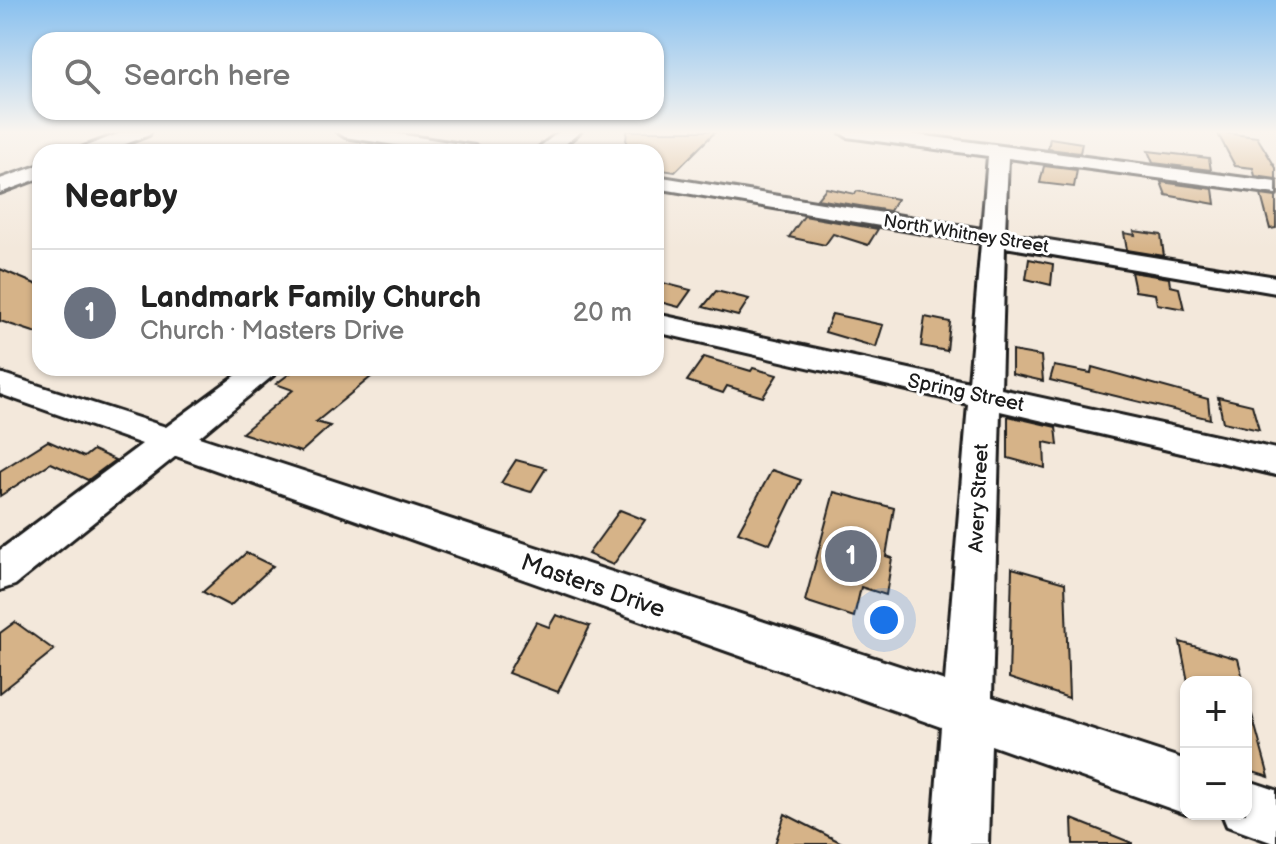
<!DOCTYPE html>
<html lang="en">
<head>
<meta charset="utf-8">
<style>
  body { margin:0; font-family:"Balsamiq Sans",sans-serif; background:#f2f2f2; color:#222 }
  .controls { position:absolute; right:24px; bottom:24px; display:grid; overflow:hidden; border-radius:16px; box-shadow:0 2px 6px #0004 }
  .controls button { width:72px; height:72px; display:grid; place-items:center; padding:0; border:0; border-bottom:2px solid #e0e0e0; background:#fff; color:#222; font:40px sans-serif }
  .you { position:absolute; left:884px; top:620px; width:28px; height:28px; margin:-20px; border:6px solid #fff; border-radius:50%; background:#1a73e8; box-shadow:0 0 0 12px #1a73e833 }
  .badge { display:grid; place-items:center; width:52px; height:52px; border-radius:50%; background:#db2777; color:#fff; font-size:26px; font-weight:700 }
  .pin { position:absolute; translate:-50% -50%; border:4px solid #fff; box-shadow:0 2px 8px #0006 }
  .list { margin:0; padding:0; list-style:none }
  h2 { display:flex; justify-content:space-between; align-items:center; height:104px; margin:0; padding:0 32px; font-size:34px }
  h2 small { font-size:26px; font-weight:400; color:#767676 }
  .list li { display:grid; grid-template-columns:52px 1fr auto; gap:24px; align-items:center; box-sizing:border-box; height:128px; padding:0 32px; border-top:2px solid #e0e0e0 }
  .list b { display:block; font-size:30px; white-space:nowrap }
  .list p { margin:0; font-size:26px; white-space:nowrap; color:#767676 }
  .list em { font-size:26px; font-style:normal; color:#767676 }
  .icon { flex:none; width:44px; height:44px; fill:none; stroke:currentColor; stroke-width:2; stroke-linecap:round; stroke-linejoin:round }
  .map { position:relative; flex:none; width:1276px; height:844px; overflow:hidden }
  .search { position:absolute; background:#fff; box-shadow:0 2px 6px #0004; left:32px; top:32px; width:632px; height:88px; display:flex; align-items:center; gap:20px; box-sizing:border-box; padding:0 28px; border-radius:24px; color:#767676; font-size:30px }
  .panel { position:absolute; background:#fff; box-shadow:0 2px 6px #0004; left:32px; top:144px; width:632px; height:232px; border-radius:24px }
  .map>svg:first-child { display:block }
</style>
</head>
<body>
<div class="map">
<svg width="1276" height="844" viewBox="0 0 1276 844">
  <rect width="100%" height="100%" fill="#f3e8db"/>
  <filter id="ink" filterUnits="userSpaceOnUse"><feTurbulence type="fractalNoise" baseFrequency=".0125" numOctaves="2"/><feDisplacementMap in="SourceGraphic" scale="16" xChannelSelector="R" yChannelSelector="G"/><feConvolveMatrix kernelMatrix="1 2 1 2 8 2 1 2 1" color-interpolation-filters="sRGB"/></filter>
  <g filter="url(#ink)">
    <!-- building -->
    <g fill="#d6b388" stroke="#1c1c1c" stroke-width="2">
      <path d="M627,131H716L675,172L656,169V152H625Z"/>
      <path d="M1217,132L1257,137L1276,168V179L1255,176L1253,168L1235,166Z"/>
      <path d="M1050,138L1082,143L1080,153L1048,149Z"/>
      <path d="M1148,151L1209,158L1211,170L1153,163Z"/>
      <path d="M1044,166L1077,170L1074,187L1040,183Z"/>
      <path d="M1161,182L1213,189L1215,204L1166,195Z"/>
      <path d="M826,188L855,194L857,191L897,199L890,211L817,199Z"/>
      <path d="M1261,195L1276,197V228L1270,229Z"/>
      <path d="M804,216L878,229L868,245L833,234L825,245L789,237Z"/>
      <path d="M1134,231L1161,235L1164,256L1127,250L1124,233L1135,235Z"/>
      <path d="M1029,259L1053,264L1051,285L1026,279Z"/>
      <path d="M0,269L40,286V334L0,321Z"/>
      <path d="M1131,272L1169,278L1170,286L1179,288L1184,309L1157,304L1155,294L1135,291Z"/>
      <path d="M663,283L691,290L679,307L656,301V292Z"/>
      <path d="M716,291L749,299L738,316L703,307Z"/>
      <path d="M832,314L883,325L876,347L825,332Z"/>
      <path d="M925,317L950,322L947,351L921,346Z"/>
      <path d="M1012,351L1041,356L1043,381L1012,374Z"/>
      <path d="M704,357L751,371L753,368L777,375L763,397L727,386L723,393L687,381Z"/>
      <path d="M1054,366L1091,373L1092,367L1208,399L1210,419L1050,380Z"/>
      <path d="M297,368H382L316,422L330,426L301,452L242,433L293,390L276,384Z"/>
      <path d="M1218,397L1252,405L1259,430L1223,422Z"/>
      <path d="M1008,416L1056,427L1058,445L1044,442L1045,468L1008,458Z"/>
      <path d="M48,441L84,457L93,450L115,460L88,480L51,463L0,496V471Z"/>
      <path d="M516,460L546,468L531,492L501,483Z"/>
      <path d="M772,470L801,480L770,544L738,532Z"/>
      <path d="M834,492L894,508L886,556L892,558L886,595L861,587L854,617L805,601Z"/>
      <path d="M620,510L645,520L613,565L588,554Z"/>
      <path d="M246,553L273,566L230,606L203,592Z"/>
      <path d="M1012,568L1065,583L1069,698L1009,678Z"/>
      <path d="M556,615L590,626L558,692L508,673L536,622L549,627Z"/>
      <path d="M15,622L54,650L0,693V633Z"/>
      <path d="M1180,642L1238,659L1244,682H1188Z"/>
      <path d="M1252,715L1269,777L1246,770V716Z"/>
      <path d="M785,814L844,844H775Z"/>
      <path d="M1072,819L1132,843V844H1073Z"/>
    </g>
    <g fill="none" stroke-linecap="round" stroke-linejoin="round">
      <defs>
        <g id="minor">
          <path d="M126,131H151L149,135L105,152H78L81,148Z"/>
          <path d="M336,131H379L475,146L485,152H439L345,137Z"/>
          <path d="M560,131H581L556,152H533Z"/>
          <path d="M838,131H888L1276,182V194L1008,158L1005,233L1276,277V293L1005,247L1001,389L1276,449V475L1000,411L992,697L1186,760V814L991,745L988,844H932L941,727L176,456L15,585L0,590V550L142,444L0,394V373L166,427L246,368H282L199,437L945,681L968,404L656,332V314L969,382L981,243L656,188V176L982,229L988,156L847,137Z"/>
          <path d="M40,165V178L0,193V179Z"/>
          <path d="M1246,780L1276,790V844L1227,826L1222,814H1246Z"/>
        </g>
      </defs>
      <!-- minor casing -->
      <use href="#minor" stroke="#1c1c1c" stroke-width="6"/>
      <!-- minor -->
      <use href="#minor" fill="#fff" fill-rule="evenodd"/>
    </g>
  </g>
  <!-- sky -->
  <linearGradient id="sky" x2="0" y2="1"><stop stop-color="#88c0ef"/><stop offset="0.53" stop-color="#faf5ef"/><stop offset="1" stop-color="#faf5ef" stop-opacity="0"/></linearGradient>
  <rect width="1276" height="249" fill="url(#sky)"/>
  <g text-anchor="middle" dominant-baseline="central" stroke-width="6" stroke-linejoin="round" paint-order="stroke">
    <!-- far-street labels -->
    <g font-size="18" fill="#1c1c1c" stroke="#fff">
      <text transform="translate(966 234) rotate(9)">North Whitney Street</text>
    </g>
    <!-- street labels -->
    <g font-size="20" fill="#1c1c1c" stroke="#fff">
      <text transform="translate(966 393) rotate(12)">Spring Street</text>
      <text transform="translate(979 498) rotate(-87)">Avery Street</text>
    </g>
    <!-- near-street labels -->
    <g font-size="24" fill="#1c1c1c" stroke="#fff">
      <text transform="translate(593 586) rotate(19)">Masters Drive</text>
    </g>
  </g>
</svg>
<div class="controls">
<button>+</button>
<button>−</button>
</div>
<div class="you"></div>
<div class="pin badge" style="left:851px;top:556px;background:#6b7280">1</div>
<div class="search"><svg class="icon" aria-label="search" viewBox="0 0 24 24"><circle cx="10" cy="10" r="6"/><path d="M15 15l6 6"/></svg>Search here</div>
<section class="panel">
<h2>Nearby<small></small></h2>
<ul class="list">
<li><span class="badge" style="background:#6b7280">1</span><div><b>Landmark Family Church</b><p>Church · Masters Drive</p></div><em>20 m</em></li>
</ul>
</section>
</div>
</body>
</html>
